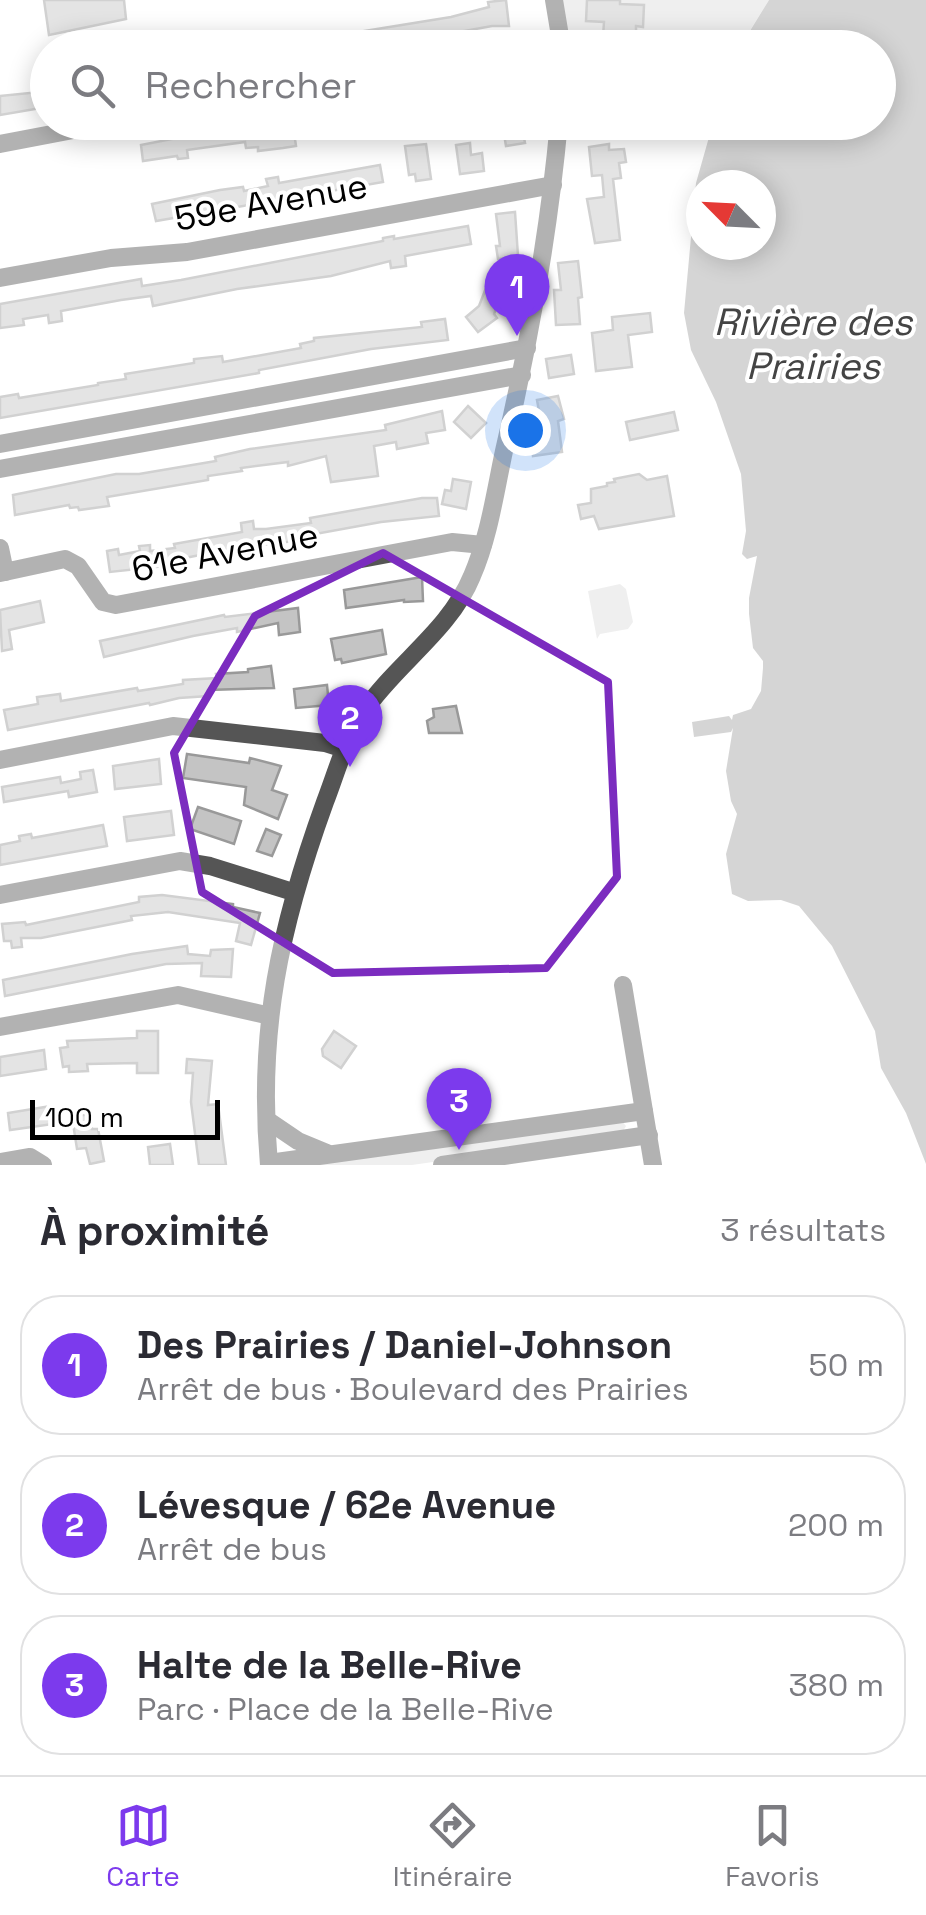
<!DOCTYPE html>
<html lang="fr">
<head>
<meta charset="utf-8">
<style>
  body { margin:0; font-family:"Space Grotesk",sans-serif; background:#f2f2f3; color:#2b2b33 }
  .compass { position:absolute; left:686px; top:170px; width:90px; height:90px; border-radius:50%; background:#fff; box-shadow:0 5px 25px #0003; rotate:294deg }
  .scale { position:absolute; left:30px; bottom:25px; width:190px; box-sizing:border-box; padding-left:10px; border:5px solid #000; border-top:0; font-size:28px; line-height:35px; white-space:nowrap; color:#000; -webkit-text-stroke:8px #fff; paint-order:stroke }
  .you { position:absolute; left:525px; top:430px; width:35px; height:35px; margin:-25px; border:8px solid #fff; border-radius:50%; background:#1a73e8; box-shadow:0 0 0 15px #1a73e833 }
  .badge { display:grid; place-items:center; width:65px; height:65px; border-radius:50%; background:#7c3aed; color:#fff; font-size:32px; font-weight:700 }
  .pin { position:absolute; translate:-50% -82px; filter:drop-shadow(0 2px 5px #0008) }
  .pin::after { content:''; position:absolute; top:52px; width:35px; height:30px; background:inherit; clip-path:polygon(0 0,100% 0,50% 100%) }
  .list { margin:0; padding:0; list-style:none }
  h2 { display:flex; justify-content:space-between; align-items:center; height:130px; margin:0; padding:0 40px; font-size:42px }
  h2 small { font-size:32px; font-weight:400; color:#7c7c81 }
  .list li { display:grid; grid-template-columns:65px 1fr auto; gap:30px; align-items:center; box-sizing:border-box; height:140px; margin:0 20px 20px; padding:0 20px; border:2px solid #e1e1e2; border-radius:40px }
  .list b { display:block; font-size:38px; white-space:nowrap }
  .list p { margin:0; font-size:32px; white-space:nowrap; color:#7c7c81 }
  .list em { font-size:32px; font-style:normal; color:#7c7c81 }
  .icon { flex:none; width:55px; height:55px; fill:none; stroke:currentColor; stroke-width:2; stroke-linecap:round; stroke-linejoin:round }
  .map { position:relative; flex:none; width:926px; height:1165px; overflow:hidden }
  .search { position:absolute; background:#fff; box-shadow:0 5px 25px #0003; left:30px; right:30px; top:30px; height:110px; display:flex; align-items:center; gap:25px; box-sizing:border-box; padding:0 35px; border-radius:55px; color:#7c7c81; font-size:38px }
  .sheet { height:610px; background:#fff }
  nav { display:flex; justify-content:space-around; align-items:center; box-sizing:border-box; height:140px; border-top:2px solid #e1e1e2; background:#fff; font-size:28px; color:#7c7c81 }
  nav a { display:grid; justify-items:center; gap:5px }
  nav .on { color:#7c3aed }
  .map>svg:first-child { display:block }
</style>
</head>
<body>
<div class="map">
<svg width="926" height="1165" viewBox="0 0 926 1165">
  <rect width="100%" height="100%" fill="#fff"/>
  <!-- green -->
  <g fill="#dcdcdc">
    <path d="M554,0H769L739,48L563,47Z"/>
    <path d="M620,584L626,589L633,622L628,629L600,634L597,639L588,591Z"/>
    <path d="M622,1121L626,1126L621,1135L412,1165H299Z"/>
  </g>
  <!-- water -->
  <path fill="#a3a3a3" fill-rule="evenodd" d="M769,0H926V1164L906,1113L881,1068L875,1031L832,946L799,906L781,900L748,901L732,894L726,854L737,814L731,801L726,771L733,728L731,732L694,737L692,722L729,716L732,720L733,715L751,709L761,691L763,668V661L753,648L749,614V598L757,556L747,559L742,554L746,531L741,474L716,402L691,350L684,313L696,183L713,123L878,122V48L740,47ZM701,185H761V245H701Z"/>
  <!-- building -->
  <g fill="#c4c4c4" stroke="#999" stroke-width="2.5">
    <path d="M44,0H124L126,19L49,35Z"/>
    <path d="M506,0L509,26H492L371,48H322L321,38L451,17L489,7L488,2Z"/>
    <path d="M587,0H620V4L644,5L643,27L636,26V38L603,37L604,22L586,21Z"/>
    <path d="M39,92L41,108L0,115V96Z"/>
    <path d="M279,122H337L338,132L295,139L296,146L283,148L258,151V147L246,148L245,142L187,150L188,158L178,159L177,156L143,161L141,145L233,127V131Z"/>
    <path d="M502,122H521L525,143L506,146Z"/>
    <path d="M470,143L471,155L482,153L484,171L460,174L456,145Z"/>
    <path d="M426,144L431,179L416,181L415,174L409,175L405,146Z"/>
    <path d="M609,144V150L624,149L626,162L619,163L621,178L613,179L620,240L595,243L587,199L604,197L602,175L592,176L589,147Z"/>
    <path d="M380,165L383,182L156,221L152,204L220,190L243,187L244,191L268,186L266,179L278,177L279,183Z"/>
    <path d="M515,212L518,256L498,259L496,246H500L496,214Z"/>
    <path d="M468,226L471,244L405,256L406,266L391,268L390,261L331,276L237,289L153,306L151,296L121,300L61,311L62,321L49,323L48,315L23,319L24,325L0,328V304L141,279L142,286L181,280L383,241V238L394,236V239Z"/>
    <path d="M578,261L582,297L578,298L580,324L556,325L554,290H561L558,263Z"/>
    <path d="M493,270L513,278L504,300L500,298L494,314L497,318L478,332L466,317L479,306Z"/>
    <path d="M650,313L652,332L628,335L632,367L596,371L592,333L613,330L612,317Z"/>
    <path d="M445,319L448,340L371,349L259,370V373L0,418V397L18,394L19,398L98,385V383L126,379L125,374L194,363V359L222,356L223,362L301,348L300,344L314,341V338L422,327L421,322Z"/>
    <path d="M571,355L574,374L549,378L546,359Z"/>
    <path d="M558,396L564,419L558,421L562,452L533,456L531,440L544,438L537,400Z"/>
    <path d="M468,406L486,423L471,438L454,422Z"/>
    <path d="M442,411L445,430L426,433L428,443L397,449L396,442L374,446L378,476L331,482L326,456L288,466V462L241,468L242,471L208,476V480L107,497L109,506L79,510L78,507L70,508L69,505L15,515L13,495L116,474H139L216,461L215,457L250,449L386,430L385,425Z"/>
    <path d="M674,412L678,430L630,440L626,422Z"/>
    <path d="M639,474L647,480L667,476L674,516L599,529L594,516L581,519L578,505L591,503V489L607,486V483L615,482L614,479Z"/>
    <path d="M453,479L471,482L466,509L442,504L445,490L451,491Z"/>
    <path d="M422,498H437L439,516L381,522L304,536V540L235,548L165,562L166,566L110,572L107,551L118,549L119,555L140,551L139,546L150,545V551L175,548L174,544L242,532L241,523L253,521L254,529H266L311,523L310,518Z"/>
    <path d="M422,577L423,601L404,602V600L346,608L344,590Z"/>
    <path d="M40,601L44,622L9,630L12,649L2,651L0,610Z"/>
    <path d="M298,608L300,632L279,635L278,623L237,632V628L193,636L104,657L100,641L224,615L225,617Z"/>
    <path d="M382,630L386,654L342,663L341,659L335,660L331,639Z"/>
    <path d="M271,666L274,688L208,690V696L179,698L150,705L149,703L8,730L4,710L38,704L37,697L60,694L61,701L137,688L138,691L183,684V680L217,678L216,674L248,672V669Z"/>
    <path d="M327,685L329,705L296,708L294,689Z"/>
    <path d="M456,706L462,733H429L427,721L434,717L433,709Z"/>
    <path d="M187,754L249,763L250,758L281,766L272,790L287,795L278,819L244,805L246,787L183,778Z"/>
    <path d="M159,759L161,784L115,789L113,766Z"/>
    <path d="M93,770L97,792L69,797L68,791L4,802L2,787L60,777L61,783L81,779L80,772Z"/>
    <path d="M198,807L241,821L234,844L190,829Z"/>
    <path d="M171,811L174,835L127,841L124,817Z"/>
    <path d="M103,825L107,846L0,865V845L20,841L19,836L31,834L32,838Z"/>
    <path d="M266,829L281,835L272,856L257,851Z"/>
    <path d="M162,895L233,904V907L260,913L251,945L236,941L240,923L168,912L131,916L132,920L41,938H21L22,947L12,948L11,941H4L2,924L25,922L26,925L139,902V897Z"/>
    <path d="M187,946L188,954L210,956L211,950L233,949L231,977L201,976L202,963L166,964L5,996L3,980L132,954Z"/>
    <path d="M137,1031H158V1073H137V1063L87,1064L88,1071L69,1072V1066L63,1067L60,1048L68,1047L67,1041L137,1038Z"/>
    <path d="M334,1031L356,1046L341,1068L323,1056L322,1049Z"/>
    <path d="M44,1050L46,1069L0,1076V1057Z"/>
    <path d="M187,1059L212,1061L208,1105L218,1104L226,1165H199L191,1102L193,1073H186Z"/>
    <path d="M51,1106L53,1124L10,1130L8,1113Z"/>
    <path d="M90,1114L92,1129H98L104,1161L90,1164L86,1148L77,1149L72,1117Z"/>
    <path d="M170,1144L173,1165H150L148,1147Z"/>
  </g>
  <g fill="none" stroke-linecap="round" stroke-linejoin="round">
    <!-- minor -->
    <g stroke="#555" stroke-width="18">
      <path d="M554,0L562,48"/>
      <path d="M535,48L563,43"/>
      <path d="M0,144L115,122"/>
      <path d="M0,278L111,258L187,252L553,185"/>
      <path d="M0,444L527,348"/>
      <path d="M0,469L522,375"/>
      <path d="M0,548L5,572"/>
      <path d="M0,573L65,559L78,566L103,602L116,605L452,542L483,545"/>
      <path d="M0,760L173,726L325,743L344,749"/>
      <path d="M0,895L180,861L210,866L293,892"/>
      <path d="M623,985L653,1165"/>
      <path d="M0,1027L178,995L270,1016"/>
      <path d="M267,1120L298,1141L327,1153"/>
      <path d="M0,1162L30,1157L43,1165"/>
      <path d="M269,1163L644,1111"/>
      <path d="M269,1165C257,1031 280,926 325,802C337,771 345,739 364,711C396,664 450,630 472,576C489,537 495,493 504,451C529,343 549,233 559,122"/>
      <path d="M442,1165L649,1135"/>
    </g>
  </g>
  <!-- marked area -->
  <path d="M0 0H926V1165H0ZM383,553L608,682L617,877L546,968L333,973L202,892L174,753L255,616Z" fill="#fff" fill-opacity=".55" fill-rule="evenodd"/>
  <path fill="none" stroke="#7b2cbf" stroke-width="8" stroke-linejoin="round" d="M383,553L608,682L617,877L546,968L333,973L202,892L174,753L255,616Z"/>
  <g text-anchor="middle" dominant-baseline="central" stroke-width="8" stroke-linejoin="round" paint-order="stroke">
    <!-- street labels -->
    <g font-size="35" fill="#000" stroke="#fff">
      <text transform="translate(271 202) rotate(-10)">59e Avenue</text>
      <text transform="translate(225 552) rotate(-11)">61e Avenue</text>
    </g>
    <!-- water labels -->
    <g font-size="38" font-style="italic" fill="#444" stroke="#fff">
      <text x="813" y="322">Rivière des<tspan x="813" dy="44">Prairies</tspan></text>
    </g>
  </g>
</svg>
<svg class="compass" viewBox="-18 -18 36 36"><path d="M0-13l5 13h-10z" fill="#e53935"/><path d="M0 13l5-13h-10z" fill="#7c7c81"/></svg>
<div class="scale">100 m</div>
<div class="you"></div>
<div class="pin badge" style="left:517px;top:336px">1</div>
<div class="pin badge" style="left:350px;top:767px">2</div>
<div class="pin badge" style="left:459px;top:1150px">3</div>
<div class="search"><svg class="icon" aria-label="search" viewBox="0 0 24 24"><circle cx="10" cy="10" r="6"/><path d="M15 15l6 6"/></svg>Rechercher</div>
</div>
<section class="sheet">
<h2>À proximité<small>3 résultats</small></h2>
<ul class="list">
<li><span class="badge">1</span><div><b>Des Prairies / Daniel-Johnson</b><p>Arrêt de bus · Boulevard des Prairies</p></div><em>50 m</em></li>
<li><span class="badge">2</span><div><b>Lévesque / 62e Avenue</b><p>Arrêt de bus</p></div><em>200 m</em></li>
<li><span class="badge">3</span><div><b>Halte de la Belle-Rive</b><p>Parc · Place de la Belle-Rive</p></div><em>380 m</em></li>
</ul>
</section>
<nav>
<a class="on"><svg class="icon" aria-label="map" viewBox="0 0 24 24"><path d="M3 6l6-2 6 2 6-2v14l-6 2-6-2-6 2zM9 4v14M15 6v14"/></svg>Carte</a>
<a><svg class="icon" aria-label="directions" viewBox="0 0 24 24"><path d="M12 3l9 9-9 9-9-9zM9 14v-3h6M13 9l2 2-2 2"/></svg>Itinéraire</a>
<a><svg class="icon" aria-label="saved" viewBox="0 0 24 24"><path d="M7 4h10v16l-5-4-5 4z"/></svg>Favoris</a>
</nav>
</body>
</html>
